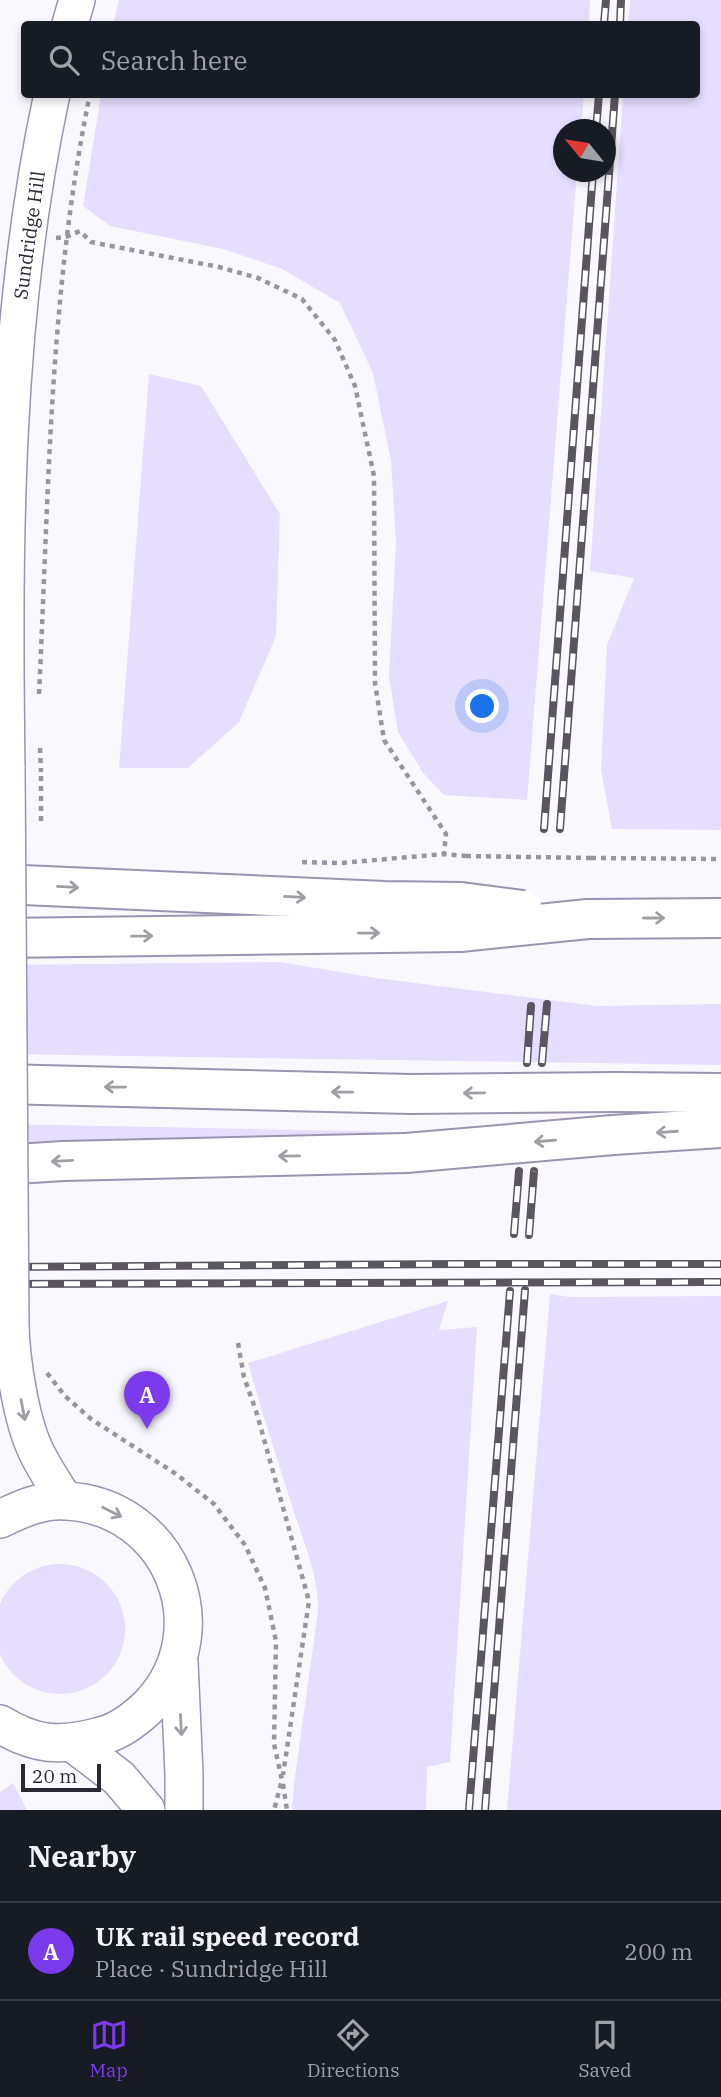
<!DOCTYPE html>
<html lang="en">
<head>
<meta charset="utf-8">
<style>
  body { margin:0; font-family:"IBM Plex Serif",serif; background:#20242c; color:#f1f3f6 }
  .compass { position:absolute; left:553px; top:119px; width:63px; height:63px; border-radius:50%; background:#171b24; box-shadow:0 4px 10px #0003; rotate:300deg }
  .scale { position:absolute; left:21px; bottom:18px; width:80px; box-sizing:border-box; padding-left:7px; border:4px solid #2b2835; border-top:0; font-size:19px; line-height:24px; white-space:nowrap; color:#2b2835; -webkit-text-stroke:5px #fff; paint-order:stroke }
  .you { position:absolute; left:483px; top:707px; width:24px; height:24px; margin:-18px; border:5px solid #fff; border-radius:50%; background:#1a73e8; box-shadow:0 0 0 10px #1a73e833 }
  .badge { display:grid; place-items:center; width:46px; height:46px; border-radius:50%; background:#7c3aed; color:#fff; font-size:23px; font-weight:700 }
  .pin { position:absolute; translate:-50% -58px; filter:drop-shadow(0 2px 4px #0008) }
  .pin::after { content:''; position:absolute; top:37px; width:24px; height:21px; background:inherit; clip-path:polygon(0 0,100% 0,50% 100%) }
  .list { margin:0; padding:0; list-style:none }
  h2 { display:flex; justify-content:space-between; align-items:center; height:91px; margin:0; padding:0 28px; font-size:30px }
  h2 small { font-size:23px; font-weight:400; color:#9ea1a6 }
  .list li { display:grid; grid-template-columns:46px 1fr auto; gap:21px; align-items:center; box-sizing:border-box; height:98px; padding:0 28px; border-top:2px solid #363941 }
  .list b { display:block; font-size:26px; white-space:nowrap }
  .list p { margin:0; font-size:23px; white-space:nowrap; color:#9ea1a6 }
  .list em { font-size:23px; font-style:normal; color:#9ea1a6 }
  .icon { flex:none; width:38px; height:38px; fill:none; stroke:currentColor; stroke-width:2; stroke-linecap:round; stroke-linejoin:round }
  .map { position:relative; flex:none; width:721px; height:1810px; overflow:hidden }
  .search { position:absolute; background:#171b24; box-shadow:0 4px 10px #0003; left:21px; right:21px; top:21px; height:77px; display:flex; align-items:center; gap:18px; box-sizing:border-box; padding:0 24px; border-radius:7px; color:#9ea1a6; font-size:26px }
  .sheet { height:189px; background:#171b24 }
  nav { display:flex; justify-content:space-around; align-items:center; box-sizing:border-box; height:98px; border-top:2px solid #363941; background:#171b24; font-size:19px; color:#9ea1a6 }
  nav a { display:grid; justify-items:center; gap:4px }
  nav .on { color:#7c3aed }
  .map>svg:first-child { display:block }
</style>
</head>
<body>
<div class="map">
<svg width="721" height="1810" viewBox="0 0 721 1810">
  <rect width="100%" height="100%" fill="#faf8ff"/>
  <!-- green -->
  <g fill="#e6defe">
    <path d="M119,0H590L589,24H113Z"/>
    <path d="M630,0H721V830L612,829L601,770L607,645L634,578L590,571L623,95L696,94V24H628Z"/>
    <path d="M101,95H584L581,129L564,130V172H577L527,800L444,795L423,773L398,732L389,676L396,542L391,461L373,373L340,303L282,269L223,249L110,226L83,206Z"/>
    <path d="M149,374L201,386L280,514L276,636L239,722L188,768H119Z"/>
    <path d="M280,962L376,978L598,1006L721,1004V1065L0,1054V965Z"/>
    <path d="M0,1124L401,1132V1141L0,1153Z"/>
    <path d="M550,1294L570,1297L721,1296V1810H507Z"/>
    <path d="M448,1301L439,1330L477,1327L450,1762L427,1767L426,1810H292L294,1784L318,1611C319,1577 304,1544 294,1512C278,1462 262,1413 248,1363Z"/>
    <circle cx="60" cy="1629" r="65"/>
    <path d="M13,1783L27,1810H0V1792Z"/>
  </g>
  <g fill="none" stroke-linecap="round" stroke-linejoin="round">
    <defs>
      <g id="primary">
        <path d="M70,24L77,0"/>
        <path d="M7,769C4,543 4,316 52,94"/>
        <path d="M11,1327C12,1360 21,1419 35,1449C43,1467 55,1484 65,1500"/>
      </g>
      <g id="trunk">
        <path d="M0,1519C21,1509 42,1499 66,1501C170,1506 221,1628 151,1704C136,1719 118,1733 97,1737C59,1747 34,1745 0,1724"/>
        <path d="M179,1662L184,1774V1810"/>
        <path d="M73,1743L119,1778L146,1810"/>
      </g>
      <g id="motorway">
        <path d="M0,884L384,901L461,902"/>
        <path d="M588,919L721,918"/>
        <path d="M0,938L460,932"/>
        <path d="M0,1084L411,1094"/>
        <path d="M615,1092L721,1093"/>
        <path d="M613,1135L721,1128"/>
        <path d="M0,1165L63,1161L406,1153"/>
      </g>
    </defs>
    <!-- primary casing -->
    <use href="#primary" stroke="#9a93b1" stroke-width="38"/>
    <!-- trunk casing -->
    <use href="#trunk" stroke="#9a93b1" stroke-width="40"/>
    <!-- motorway casing -->
    <use href="#motorway" stroke="#9a93b1" stroke-width="42"/>
    <!-- path -->
    <g stroke="#97959f" stroke-width="4.5" stroke-dasharray="5 5" stroke-linecap="butt">
      <path d="M56,238L66,237L80,231L91,242L219,267L258,278L302,299L335,340L355,386L374,476L375,683L384,740L446,834L444,854"/>
      <path d="M39,694C49,494 49,292 90,94"/>
      <path d="M40,748L41,772"/>
      <path d="M591,858L721,859"/>
      <path d="M302,862L341,863L444,854L466,856"/>
      <path d="M238,1343L244,1377L257,1414L309,1601L283,1775"/>
      <path d="M47,1373L65,1396L91,1419L176,1474L214,1504L245,1545L265,1588L276,1641L274,1744L282,1780L274,1810"/>
      <path d="M283,1784L287,1810"/>
    </g>
    <!-- primary -->
    <use href="#primary" stroke="#fff" stroke-width="35"/>
    <!-- trunk -->
    <use href="#trunk" stroke="#fff" stroke-width="37"/>
    <!-- motorway -->
    <use href="#motorway" stroke="#fff" stroke-width="38"/>
    <defs>
      <g id="rail">
        <path d="M604,24L606,0"/>
        <path d="M620,24L621,0"/>
        <path d="M596,130L599,94"/>
        <path d="M544,829L593,172"/>
        <path d="M560,829L615,94"/>
        <path d="M527,1063L531,1006"/>
        <path d="M542,1063L547,1004"/>
        <path d="M514,1234L519,1171"/>
        <path d="M529,1235L534,1171"/>
        <path d="M0,1267L461,1264H721"/>
        <path d="M0,1284L721,1282"/>
        <path d="M469,1810L510,1291"/>
        <path d="M485,1810L525,1290"/>
      </g>
    </defs>
    <!-- rail casing -->
    <use href="#rail" stroke="#595662" stroke-width="8"/>
    <!-- rail -->
    <use href="#rail" stroke="#fff" stroke-width="5" stroke-dasharray="16" stroke-linecap="butt"/>
    <defs>
      <path id="primary-bridge" d="M7,769L11,1327"/>
      <g id="motorway-bridge">
        <path d="M461,902L523,910"/>
        <path d="M460,932L588,919"/>
        <path d="M411,1094L615,1092"/>
        <path d="M406,1153L613,1135"/>
      </g>
    </defs>
    <!-- primary-bridge casing -->
    <use href="#primary-bridge" stroke="#9a93b1" stroke-width="38" stroke-linecap="butt"/>
    <!-- motorway-bridge casing -->
    <use href="#motorway-bridge" stroke="#9a93b1" stroke-width="42" stroke-linecap="butt"/>
    <!-- path-bridge -->
    <g stroke="#97959f" stroke-width="4.5" stroke-dasharray="5 5" stroke-linecap="butt">
      <path d="M41,821V772"/>
      <path d="M466,856L591,858"/>
    </g>
    <!-- primary-bridge -->
    <use href="#primary-bridge" stroke="#fff" stroke-width="35"/>
    <!-- motorway-bridge -->
    <use href="#motorway-bridge" stroke="#fff" stroke-width="38"/>
  </g>
  <!-- one-way arrows -->
  <defs><path id="oneway-shaft" d="M-6 0H5M1.5-3L5.5 0L1.5 3" fill="none" stroke-width="1.6" stroke-linecap="round" stroke-linejoin="round" transform="scale(1.75)"/></defs>
  <g stroke="#a09ea4">
    <use href="#oneway-shaft" transform="translate(68 887) rotate(3)"/>
    <use href="#oneway-shaft" transform="translate(295 897) rotate(3)"/>
    <use href="#oneway-shaft" transform="translate(654 918)"/>
    <use href="#oneway-shaft" transform="translate(369 933) rotate(-1)"/>
    <use href="#oneway-shaft" transform="translate(142 936) rotate(-1)"/>
    <use href="#oneway-shaft" transform="translate(115 1087) rotate(-179)"/>
    <use href="#oneway-shaft" transform="translate(342 1092) rotate(-179)"/>
    <use href="#oneway-shaft" transform="translate(474 1093) rotate(179)"/>
    <use href="#oneway-shaft" transform="translate(667 1132) rotate(176)"/>
    <use href="#oneway-shaft" transform="translate(545 1141) rotate(175)"/>
    <use href="#oneway-shaft" transform="translate(289 1156) rotate(179)"/>
    <use href="#oneway-shaft" transform="translate(62 1161) rotate(177)"/>
    <use href="#oneway-shaft" transform="translate(23 1410) rotate(79)"/>
    <use href="#oneway-shaft" transform="translate(112 1512) rotate(27)"/>
    <use href="#oneway-shaft" transform="translate(181 1725) rotate(87)"/>
  </g>
  <g text-anchor="middle" dominant-baseline="central" stroke-width="5" stroke-linejoin="round" paint-order="stroke">
    <!-- street labels -->
    <g font-size="19" fill="#2b2835" stroke="#fff">
      <text transform="translate(29 235) rotate(-82)">Sundridge Hill</text>
    </g>
  </g>
</svg>
<svg class="compass" viewBox="-18 -18 36 36"><path d="M0-13l5 13h-10z" fill="#e53935"/><path d="M0 13l5-13h-10z" fill="#9ea1a6"/></svg>
<div class="scale">20 m</div>
<div class="you"></div>
<div class="pin badge" style="left:147px;top:1429px">A</div>
<div class="search"><svg class="icon" aria-label="search" viewBox="0 0 24 24"><circle cx="10" cy="10" r="6"/><path d="M15 15l6 6"/></svg>Search here</div>
</div>
<section class="sheet">
<h2>Nearby<small></small></h2>
<ul class="list">
<li><span class="badge">A</span><div><b>UK rail speed record</b><p>Place · Sundridge Hill</p></div><em>200 m</em></li>
</ul>
</section>
<nav>
<a class="on"><svg class="icon" aria-label="map" viewBox="0 0 24 24"><path d="M3 6l6-2 6 2 6-2v14l-6 2-6-2-6 2zM9 4v14M15 6v14"/></svg>Map</a>
<a><svg class="icon" aria-label="directions" viewBox="0 0 24 24"><path d="M12 3l9 9-9 9-9-9zM9 14v-3h6M13 9l2 2-2 2"/></svg>Directions</a>
<a><svg class="icon" aria-label="saved" viewBox="0 0 24 24"><path d="M7 4h10v16l-5-4-5 4z"/></svg>Saved</a>
</nav>
</body>
</html>
